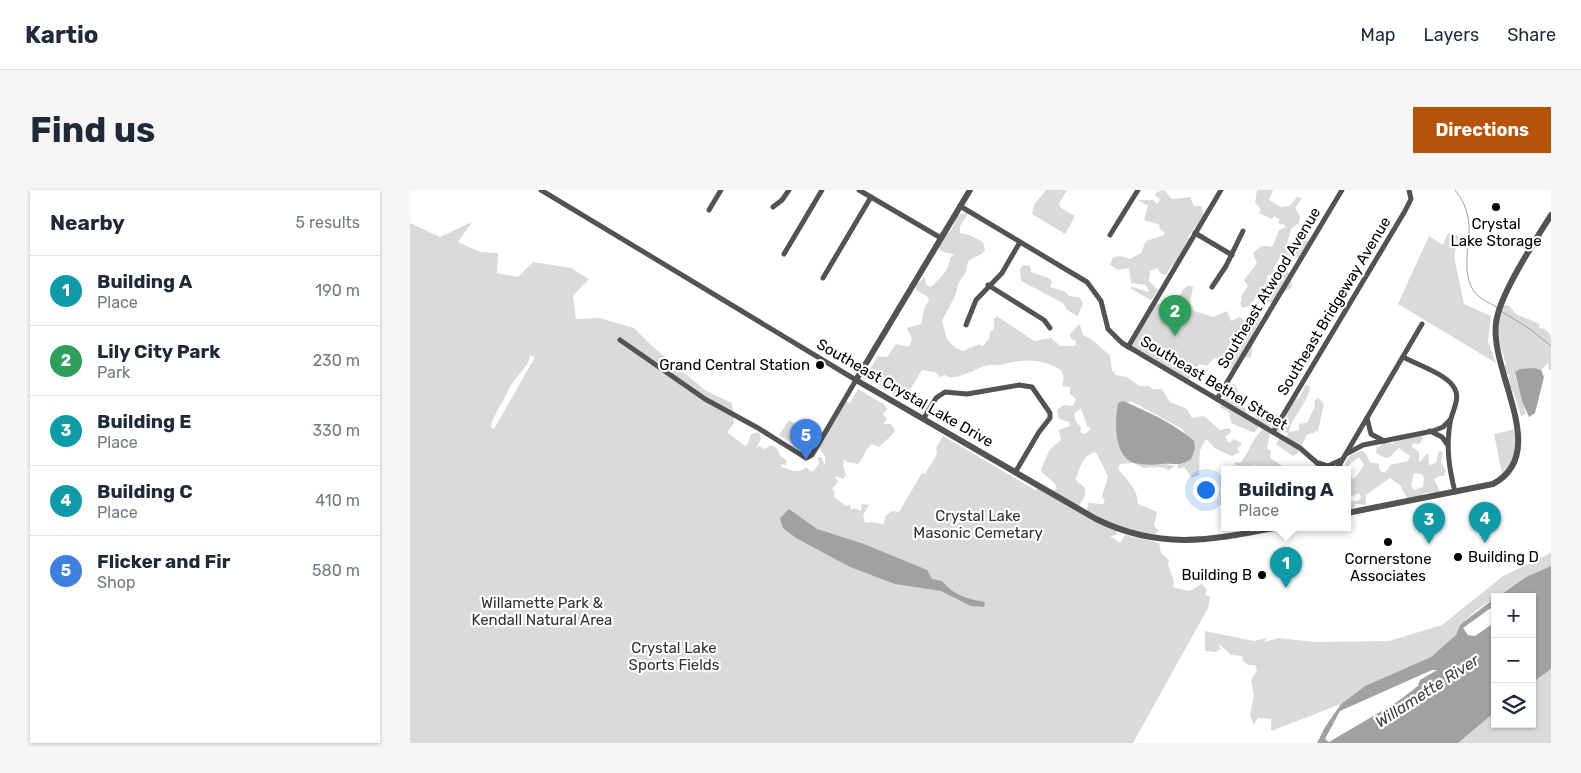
<!DOCTYPE html>
<html lang="en">
<head>
<meta charset="utf-8">
<style>
  body { margin:0; font-family:Rubik,sans-serif; background:#f6f6f7; color:#1f2937 }
  .controls { position:absolute; right:15px; bottom:15px; display:grid; overflow:hidden; border-radius:0px; box-shadow:0 1px 4px #0004 }
  .controls button { width:45px; height:45px; display:grid; place-items:center; padding:0; border:0; border-bottom:1px solid #e0e1e3; background:#fff; color:#1f2937; font:25px sans-serif }
  .you { position:absolute; left:795px; top:299px; width:18px; height:18px; margin:-12px; border:4px solid #fff; border-radius:50%; background:#1a73e8; box-shadow:0 0 0 8px #1a73e833 }
  .badge { display:grid; place-items:center; width:32px; height:32px; border-radius:50%; background:#b45309; color:#fff; font-size:16px; font-weight:700 }
  .pin { position:absolute; translate:-50% -41px; filter:drop-shadow(0 1px 2px #0008) }
  .pin::after { content:''; position:absolute; top:26px; width:18px; height:15px; background:inherit; clip-path:polygon(0 0,100% 0,50% 100%) }
  .popup { position:absolute; left:811px; top:276px; width:130px; height:65px; box-sizing:border-box; display:grid; place-content:center; border-radius:0px; background:#fff; filter:drop-shadow(0 1px 4px #0005); font-size:16px; white-space:nowrap; color:#747a83 }
  .popup b { font-size:19px; color:#1f2937 }
  .popup::after { content:''; position:absolute; left:50%; top:100%; margin-left:-10px; border:10px solid transparent; border-top-color:#fff }
  .list { margin:0; padding:0; list-style:none }
  h2 { display:flex; justify-content:space-between; align-items:center; height:65px; margin:0; padding:0 20px; font-size:21px }
  h2 small { font-size:16px; font-weight:400; color:#747a83 }
  .list li { display:grid; grid-template-columns:32px 1fr auto; gap:15px; align-items:center; box-sizing:border-box; height:70px; padding:0 20px; border-top:1px solid #e0e1e3 }
  .list b { display:block; font-size:19px; white-space:nowrap }
  .list p { margin:0; font-size:16px; white-space:nowrap; color:#747a83 }
  .list em { font-size:16px; font-style:normal; color:#747a83 }
  .icon { flex:none; width:28px; height:28px; fill:none; stroke:currentColor; stroke-width:2; stroke-linecap:round; stroke-linejoin:round }
  .map { position:relative; flex:none; width:1141px; height:553px; overflow:hidden; border-radius:0px }
  header { display:flex; align-items:center; gap:30px; box-sizing:border-box; height:70px; padding:0 25px; background:#fff; border-bottom:1px solid #e0e1e3 }
  header strong { font-size:24px }
  nav { display:flex; gap:28px; margin-inline-start:auto; font-size:18px }
  .intro { display:flex; align-items:center; justify-content:space-between; box-sizing:border-box; height:120px; padding:0 30px }
  h1 { margin:0; font-size:35px }
  .button { padding:12px 22px; border-radius:0px; background:#b45309; color:#fff; font-size:18px; font-weight:700 }
  main { display:flex; gap:30px; padding:0 30px }
  aside { flex:1; background:#fff; border-radius:0px; box-shadow:0 1px 4px #0004 }
  .map>svg:first-child { display:block }
</style>
</head>
<body>
<header>
<strong>Kartio</strong>
<nav><a>Map</a><a>Layers</a><a>Share</a></nav>
</header>
<div class="intro"><h1>Find us</h1><a class="button">Directions</a></div>
<main>
<aside>
<h2>Nearby<small>5 results</small></h2>
<ul class="list">
<li><span class="badge" style="background:#0f9aa8">1</span><div><b>Building A</b><p>Place</p></div><em>190 m</em></li>
<li><span class="badge" style="background:#2e9e5b">2</span><div><b>Lily City Park</b><p>Park</p></div><em>230 m</em></li>
<li><span class="badge" style="background:#0f9aa8">3</span><div><b>Building E</b><p>Place</p></div><em>330 m</em></li>
<li><span class="badge" style="background:#0f9aa8">4</span><div><b>Building C</b><p>Place</p></div><em>410 m</em></li>
<li><span class="badge" style="background:#3f7fe0">5</span><div><b>Flicker and Fir</b><p>Shop</p></div><em>580 m</em></li>
</ul>
</aside>
<div class="map">
<svg width="1141" height="553" viewBox="0 0 1141 553">
  <rect width="100%" height="100%" fill="#fff"/>
  <!-- green -->
  <g fill="#dadada" fill-rule="evenodd">
    <path d="M636,0H657L649,14L651,18L665,26L655,44L622,24L624,15Z"/>
    <path d="M754,0L762,9L780,7L784,16H791L794,25L778,47L779,52L770,72L761,76L756,85L751,84L747,78L740,81L739,91L748,100L741,110L721,99V97H723L739,102L736,95L721,93L719,78L708,80L700,75L703,67L711,66L720,69L731,63L736,51L754,45L755,43L749,38L750,35L734,30L738,16L728,10H743L747,14L750,10L745,5L747,2Z"/>
    <path d="M847,0H863L859,10L871,17L880,16L887,7L892,8L885,18L890,26L889,33L881,39L877,54L888,51L885,44L889,41L893,42V48L899,52L888,68L879,69L871,66L863,79L865,81L879,82L882,97L867,107L863,113L856,112L852,106L867,88L865,84L858,85L855,98L849,102L840,116L832,118L830,113L832,109L831,107L838,96L834,90L847,73L843,64C848,57 854,54 862,57L869,40L876,37L873,33L871,35L868,32L870,30L864,26L862,29L849,23L851,19L845,13Z"/>
    <path d="M556,22L558,24L550,36V43L559,45L573,52L575,60C571,67 563,66 558,72L556,82L549,92L545,106L532,131L537,149L544,157L553,161L570,154L572,157L579,149L580,142L584,139V129L587,126L624,151L641,148L650,156H665L666,151L661,149L660,144L668,135H670L673,145C686,150 688,157 700,165L702,180L706,185L717,187L729,196H739L743,199H752L760,212L777,219L782,228L794,226L810,240L819,238L821,242L816,246L817,251L820,253L823,249L832,253L827,260L830,262L822,266L806,259L796,249L790,260L789,285L782,288L774,277L769,279L767,277L777,246L772,239L721,211L716,214L743,271L765,276L759,280L749,277L733,278L724,273L710,274L708,279C717,290 728,299 728,314L747,322L744,336L749,341L742,345L712,337L706,339L707,345L700,346L710,353L715,345L749,353L751,363L759,370L758,374L764,392L763,397L779,401L792,394L797,400L795,405L800,406L798,418L723,553H0V33L30,47L62,32L48,52L70,62L88,63L87,83L108,87L123,72L161,78L179,89L163,106L166,129L189,128L224,138L242,156L296,201L322,213L324,233L317,242L335,256L338,254L341,244L349,242L351,249L346,258L349,256L355,259L361,255L367,258L371,267L377,270L375,275L371,274L372,277C380,280 390,284 396,277L402,282L409,274L408,267H411L415,275V266L409,258L436,211L440,213L448,199L475,215L477,219L473,224L477,229L473,234H481L485,240L484,243L469,257L462,254C454,260 455,267 448,274L437,272L434,269L433,276L436,285L433,289L425,286L428,292L422,299L425,301L424,307L436,316L440,315L441,320L444,318L451,321L452,314L459,315L453,325L455,333C466,331 465,334 474,334L475,326L482,321L489,322L512,283L515,284L527,264L526,258L533,246L625,300L633,294L643,301L647,299C646,290 633,287 631,279L640,259L651,250L649,240L660,236L659,232L649,229L647,220L653,215L663,216L666,209L660,204V197L652,196L654,188L651,180C634,168 610,169 590,175C586,176 582,174 578,175C568,177 544,193 535,185L530,187L525,182L512,180L496,206L490,208L455,187L468,166L477,167L486,154L499,157L502,149L497,138L511,134L515,116L519,111L518,107L506,100V95L515,87L516,95L521,97C530,87 539,82 540,68L544,65L531,61L528,57L543,37L547,26ZM120,165L125,167L84,239L81,237L82,231L101,195L118,173ZM671,218L677,236L681,239L675,244L670,242L671,237L666,232L664,224ZM685,262C689,265 695,281 698,287L692,306L695,311L693,314L678,313L677,322L669,316L675,305V298L665,289C672,278 670,267 685,262Z"/>
    <path d="M1038,43L1049,46L1044,66L1054,114L1081,126L1078,152L1086,173L988,114L1019,46L1033,55Z"/>
    <path d="M613,75L620,76L621,82L639,88L642,92L640,97L656,102L659,106L669,107L673,113L668,126L657,120L653,113L611,91L610,79Z"/>
    <path d="M780,95L783,97L780,112L784,121L803,127L817,121L821,131L830,127L838,133L847,125L851,129L845,140L841,168L831,165L823,179L814,180L809,169L804,168L797,176L789,174L778,192L718,157L745,112L766,124L769,121L765,114L773,99Z"/>
    <path d="M1098,115L1106,124L1130,134L1129,138L1135,139L1141,145V180H1139L1138,173L1130,181L1105,185L1116,224L1111,226L1104,204L1097,192L1100,185L1095,184L1093,179L1096,173C1089,156 1086,134 1092,116Z"/>
    <path d="M824,194L828,200L826,207L833,213L838,225L853,229L867,224L871,232L875,231L878,221L883,211L890,207L895,195L900,196C899,212 882,226 879,242L889,240V234L897,233L905,216L904,211L908,208L914,214L908,241L897,245L887,264L883,266L866,254L869,249L876,248L878,243L868,242C863,235 857,235 849,236L845,242H842L821,233L819,222L810,217L819,195Z"/>
    <path d="M379,230L399,243L388,258L369,245Z"/>
    <path d="M855,238L860,244L857,258L861,261L860,268L871,275L872,279C862,279 849,274 841,276L839,279H828L829,276L824,275L826,272L830,273C840,263 842,246 855,238Z"/>
    <path d="M1109,238C1110,254 1106,272 1092,283L1084,244Z"/>
    <path d="M1009,243L1013,249L1009,254L1004,253L1001,256L1009,262V272L1018,263L1019,275L1026,273L1029,261L1033,262L1031,272L1036,281L1034,286H1029L1024,289L1030,302L1015,303L1007,308H997L990,295L980,288L956,305V315L946,314L942,320H937V312L948,311L951,307L949,303L943,306L937,304V285L942,289L945,288L954,275L949,267L935,278C935,267 944,262 952,261L956,264L960,272L969,274V279L972,282H976L980,275L998,271L1000,266L989,258C979,267 980,272 966,263L967,258L976,251L983,254L985,249ZM1004,283L1012,284L1014,288L1013,297L1004,300L1001,296Z"/>
    <path d="M1141,363V376L1116,387L1068,419L1051,434L1047,445L1021,467L955,496L931,514L861,541V529L848,528L844,535L840,525L844,505L841,491L847,480L845,475H838L833,471L832,466L821,465L808,453L811,459L806,462L795,461V441L844,451L856,448L855,452L868,448L905,452L979,451L1032,435L1093,386Z"/>
    <path d="M1141,479V553H1048L1085,522V534H1122V493Z"/>
  </g>
  <!-- water -->
  <g fill="#a1a1a1" fill-rule="evenodd">
    <path d="M1124,178L1131,180L1134,187L1125,223L1119,227L1112,211L1105,182L1110,179Z"/>
    <path d="M713,211C738,222 762,232 784,251L785,259L781,269C769,277 764,273 751,274C742,275 733,275 724,273C703,266 705,230 708,213Z"/>
    <path d="M379,319L407,339L454,354L517,380L522,389L532,391C543,405 558,409 575,412L574,417L561,416L531,401L485,394L440,377L386,348L373,338L370,328Z"/>
    <path d="M1141,376V479L1122,493V407H1087L1116,387Z"/>
    <path d="M1085,408V415L1053,438L1058,445L1065,446L1085,432V522L1048,553H907L915,537L931,514L955,496L1021,467L1046,445L1051,434ZM1022,480H1027L1010,490L1008,496L987,512L919,552L915,549L930,521Z"/>
  </g>
  <g fill="none" stroke-linecap="round" stroke-linejoin="round">
    <!-- stream -->
    <g stroke="#a1a1a1" stroke-width="1">
      <path d="M1045,0C1075,36 1045,68 1063,100C1068,108 1080,113 1088,118"/>
      <path d="M1091,121L1120,139L1141,156"/>
    </g>
    <!-- minor -->
    <g stroke="#535353" stroke-width="5">
      <path d="M131,0L446,190L402,265L396,268L348,238L295,209L210,150"/>
      <path d="M449,0L531,48"/>
      <path d="M550,16L677,92L691,111L698,139L712,153L890,258L914,279"/>
      <path d="M363,17L372,10L379,0"/>
      <path d="M299,20L311,0"/>
      <path d="M785,43L822,65"/>
      <path d="M700,45L728,0"/>
      <path d="M374,64L412,0"/>
      <path d="M413,88L461,7"/>
      <path d="M578,95L634,130L640,138"/>
      <path d="M802,97L816,76L833,41"/>
      <path d="M556,135L566,110L592,83L610,52"/>
      <path d="M718,157L811,0"/>
      <path d="M993,167C1006,174 1035,184 1043,196C1052,208 1042,220 1040,233C1036,257 1039,278 1045,302"/>
      <path d="M807,209L932,0"/>
      <path d="M514,228L526,208L535,202L557,204L609,195L622,197L640,223V228L629,242L606,281"/>
      <path d="M957,228L961,244L974,251"/>
      <path d="M1020,241L1032,247L1037,254"/>
      <path d="M863,242L995,21L1001,9L999,0"/>
      <path d="M936,264L953,255L1023,241L1033,237L1040,230"/>
      <path d="M909,273L918,276L931,270"/>
      <path d="M927,279L1012,134"/>
    </g>
    <!-- tertiary -->
    <g stroke="#535353" stroke-width="6">
      <path d="M560,0L446,190L686,329C751,361 802,350 870,337"/>
      <path d="M937,323L1083,294C1141,263 1080,184 1086,133C1089,105 1125,51 1141,25"/>
    </g>
  </g>
  <!-- markers -->
  <g fill="#000" stroke="#fff" stroke-width="2">
    <circle cx="1086" cy="17" r="5"/>
    <circle cx="410" cy="175" r="5"/>
    <circle cx="978" cy="352" r="5"/>
    <circle cx="1048" cy="367" r="5"/>
    <circle cx="852" cy="385" r="5"/>
  </g>
  <g text-anchor="middle" dominant-baseline="central" stroke-width="4.5" stroke-linejoin="round" paint-order="stroke">
    <!-- poi labels -->
    <g font-size="15" fill="#000" stroke="#fff">
      <text x="1086" y="34">Crystal<tspan x="1086" dy="17">Lake Storage</tspan></text>
      <text x="400" y="175" text-anchor="end">Grand Central Station</text>
      <text x="1058" y="367" text-anchor="start">Building D</text>
      <text x="978" y="369">Cornerstone<tspan x="978" dy="17">Associates</tspan></text>
      <text x="842" y="385" text-anchor="end">Building B</text>
    </g>
    <!-- street labels -->
    <g font-size="15" fill="#000" stroke="#fff">
      <text transform="translate(859 98) rotate(-59)">Southeast Atwood Avenue</text>
      <text transform="translate(924 116) rotate(-59)">Southeast Bridgeway Avenue</text>
      <text transform="translate(804 193) rotate(31)">Southeast Bethel Street</text>
      <text transform="translate(495 203) rotate(30)">Southeast Crystal Lake Drive</text>
    </g>
    <!-- park labels -->
    <g font-size="15" fill="#313131" stroke="#fff">
      <text x="568" y="326">Crystal Lake<tspan x="568" dy="17">Masonic Cemetary</tspan></text>
      <text x="132" y="413">Willamette Park &amp;<tspan x="132" dy="17">Kendall Natural Area</tspan></text>
      <text x="264" y="458">Crystal Lake<tspan x="264" dy="17">Sports Fields</tspan></text>
    </g>
    <!-- water labels -->
    <g font-size="16" font-style="italic" fill="#424242" stroke="#fff">
      <text transform="translate(1017 501) rotate(-33)">Willamette River</text>
    </g>
  </g>
</svg>
<div class="controls">
<button>+</button>
<button>−</button>
<button><svg class="icon" aria-label="layers" viewBox="0 0 24 24"><path d="M12 4l9 5-9 5-9-5zM3 14l9 5 9-5"/></svg></button>
</div>
<div class="you"></div>
<div class="pin badge" style="left:876px;top:398px;background:#0f9aa8">1</div>
<div class="popup"><b>Building A</b>Place</div>
<div class="pin badge" style="left:765px;top:146px;background:#2e9e5b">2</div>
<div class="pin badge" style="left:1019px;top:354px;background:#0f9aa8">3</div>
<div class="pin badge" style="left:1075px;top:353px;background:#0f9aa8">4</div>
<div class="pin badge" style="left:396px;top:270px;background:#3f7fe0">5</div>
</div>
</main>
</body>
</html>
